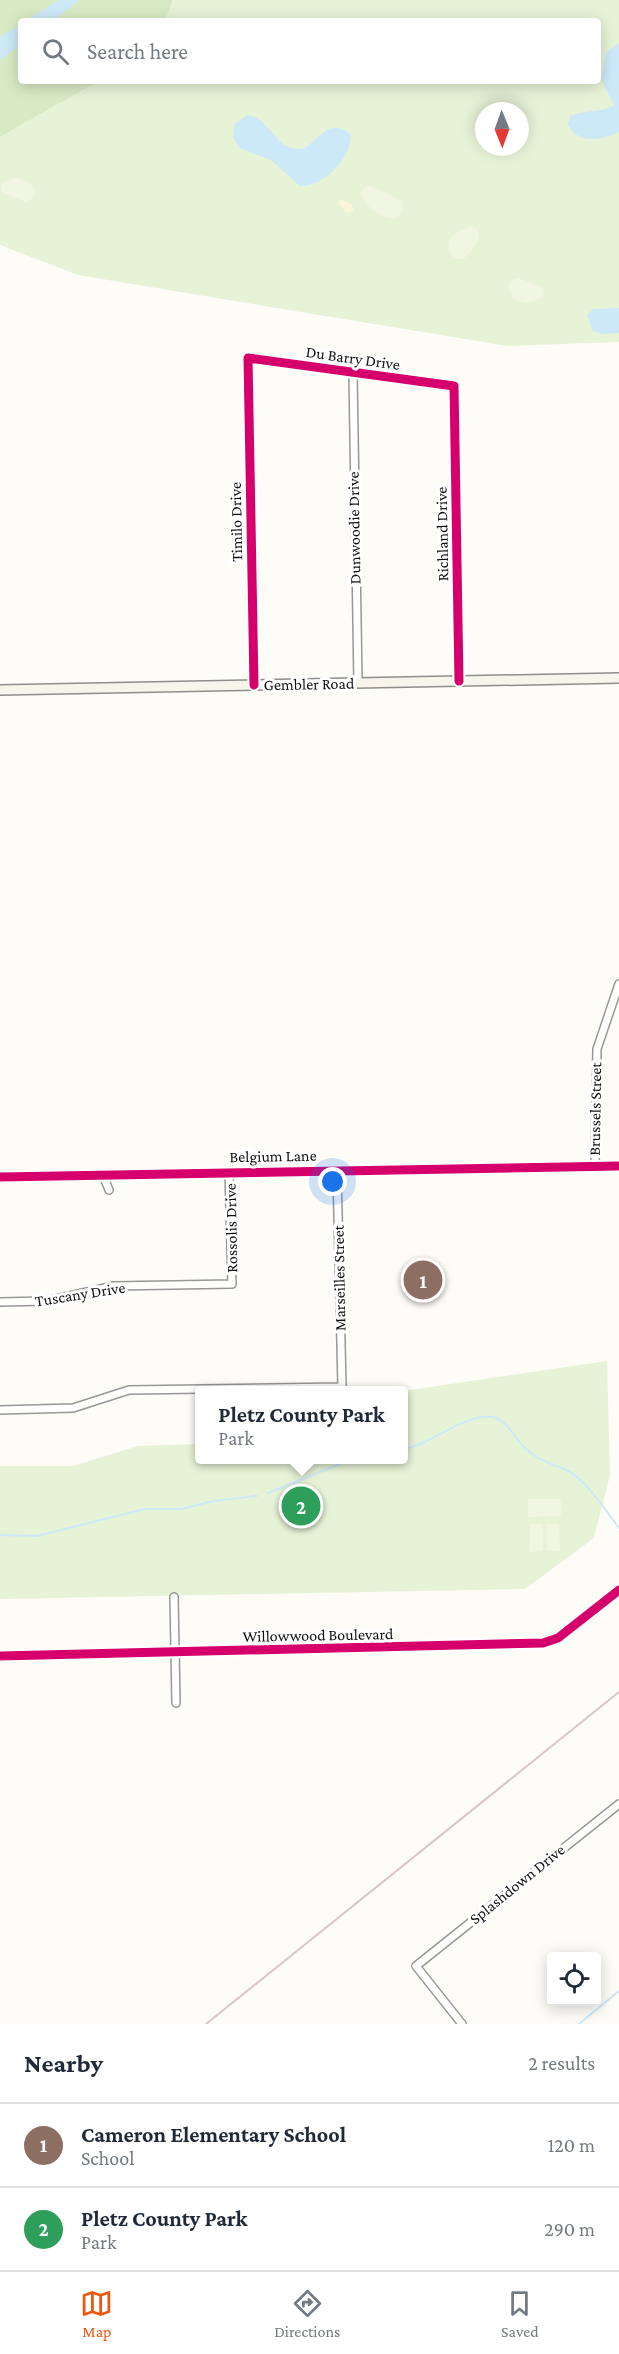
<!DOCTYPE html>
<html lang="en">
<head>
<meta charset="utf-8">
<style>
  body { margin:0; font-family:"Crimson Pro",serif; background:#f6f6f7; color:#1f2937 }
  .controls { position:absolute; right:18px; bottom:18px; display:grid; overflow:hidden; border-radius:6px; box-shadow:0 3px 15px #0003 }
  .controls button { width:54px; height:54px; display:grid; place-items:center; padding:0; border:0; border-bottom:2px solid #e0e1e3; background:#fff; color:#1f2937; font:30px sans-serif }
  .compass { position:absolute; left:475px; top:102px; width:54px; height:54px; border-radius:50%; background:#fff; box-shadow:0 3px 15px #0003; rotate:179deg }
  .you { position:absolute; left:333px; top:1182px; width:21px; height:21px; margin:-15px; border:4px solid #fff; border-radius:50%; background:#1a73e8; box-shadow:0 0 0 9px #1a73e833 }
  .badge { display:grid; place-items:center; width:39px; height:39px; border-radius:50%; background:#ea580c; color:#fff; font-size:20px; font-weight:700 }
  .pin { position:absolute; translate:-50% -50%; border:3px solid #fff; box-shadow:0 2px 6px #0006 }
  .popup { position:absolute; left:195px; top:1386px; width:213px; height:78px; box-sizing:border-box; display:grid; place-content:center; border-radius:6px; background:#fff; filter:drop-shadow(0 2px 4px #0005); font-size:20px; white-space:nowrap; color:#747a83 }
  .popup b { font-size:22px; color:#1f2937 }
  .popup::after { content:''; position:absolute; left:50%; top:100%; margin-left:-12px; border:12px solid transparent; border-top-color:#fff }
  .list { margin:0; padding:0; list-style:none }
  h2 { display:flex; justify-content:space-between; align-items:center; height:78px; margin:0; padding:0 24px; font-size:26px }
  h2 small { font-size:20px; font-weight:400; color:#747a83 }
  .list li { display:grid; grid-template-columns:39px 1fr auto; gap:18px; align-items:center; box-sizing:border-box; height:84px; padding:0 24px; border-top:2px solid #e0e1e3 }
  .list b { display:block; font-size:22px; white-space:nowrap }
  .list p { margin:0; font-size:20px; white-space:nowrap; color:#747a83 }
  .list em { font-size:20px; font-style:normal; color:#747a83 }
  .icon { flex:none; width:33px; height:33px; fill:none; stroke:currentColor; stroke-width:2; stroke-linecap:round; stroke-linejoin:round }
  .map { position:relative; flex:none; width:619px; height:2024px; overflow:hidden }
  .search { position:absolute; background:#fff; box-shadow:0 3px 15px #0003; left:18px; right:18px; top:18px; height:66px; display:flex; align-items:center; gap:15px; box-sizing:border-box; padding:0 21px; border-radius:6px; color:#747a83; font-size:22px }
  .sheet { height:246px; background:#fff }
  nav { display:flex; justify-content:space-around; align-items:center; box-sizing:border-box; height:84px; border-top:2px solid #e0e1e3; background:#fff; font-size:16px; color:#747a83 }
  nav a { display:grid; justify-items:center; gap:3px }
  nav .on { color:#ea580c }
  .map>svg:first-child { display:block }
</style>
</head>
<body>
<div class="map">
<svg width="619" height="2024" viewBox="0 0 619 2024">
  <rect width="100%" height="100%" fill="#fdfcf7"/>
  <!-- green -->
  <g fill="#e7f3d7" fill-rule="evenodd">
    <path d="M173,0H619V342L507,346L78,275L0,245V137L99,81H598V21H165ZM484,111H520V147H484Z"/>
    <path d="M607,1361L610,1475L594,1538L525,1589L0,1599V1466H73L138,1446L199,1444V1460H403V1391Z"/>
  </g>
  <!-- forest -->
  <path fill="#d8eac5" d="M0,0H173L165,21H21V81H99L0,137Z"/>
  <!-- sand -->
  <path fill="#fcf4d9" d="M342,200L352,205L354,211L346,213L338,202Z"/>
  <!-- pitch -->
  <g fill="#f0f6e1">
    <path d="M15,178L27,181L36,189L34,197L27,202L1,192L3,182Z"/>
    <path d="M371,186L402,201L403,210L397,218C384,222 362,205 361,192L365,187Z"/>
    <path d="M471,226L477,229L479,240L464,259H456C452,256 450,253 449,248C447,232 462,232 471,226Z"/>
    <path d="M518,278L544,288L543,298L526,303L513,299L508,286L512,280Z"/>
    <path d="M528,1499H561V1516L528,1517Z"/>
    <path d="M530,1524H543V1551L530,1552Z"/>
    <path d="M547,1524H559L560,1551H547Z"/>
  </g>
  <!-- water -->
  <g fill="#cde8f7">
    <path d="M59,0H79L53,21H26Z"/>
    <path d="M21,24V44L0,60V37Z"/>
    <path d="M619,43V132C601,140 579,146 568,124L570,116C583,110 606,112 614,105L601,79L606,52Z"/>
    <path d="M247,115C274,119 274,154 305,148L328,129C338,127 344,128 351,135C351,159 323,187 300,186L271,160L240,148L233,137L234,125Z"/>
    <path d="M619,308V333L604,334L593,331L587,315L593,309Z"/>
  </g>
  <g fill="none" stroke-linecap="round" stroke-linejoin="round">
    <!-- stream -->
    <g stroke="#cde8f7" stroke-width="2">
      <path d="M403,1449C434,1444 463,1413 493,1417C507,1420 516,1440 526,1449C539,1461 551,1463 566,1470C586,1479 606,1511 619,1528"/>
      <path d="M268,1493L350,1460"/>
      <path d="M0,1535L37,1536L145,1509H182L213,1501L257,1496"/>
      <path d="M579,2024L619,1991"/>
    </g>
    <defs>
      <g id="street">
        <path d="M353,373L358,683"/>
        <path d="M254,685L248,358L454,386L459,681"/>
        <path d="M595,1166L597,1049L619,984"/>
        <path d="M103,1175L109,1190"/>
        <path d="M0,1177L619,1166"/>
        <path d="M0,1302L47,1301L114,1286L232,1284L229,1172"/>
        <path d="M0,1410L73,1408L129,1390L342,1387L337,1170"/>
        <path d="M174,1597L176,1703"/>
        <path d="M0,1656L543,1643L558,1638L619,1590"/>
        <path d="M462,2024L416,1966L619,1804"/>
      </g>
      <path id="secondary" d="M0,690L619,678"/>
    </defs>
    <!-- street casing -->
    <use href="#street" stroke="#979795" stroke-width="10"/>
    <!-- secondary casing -->
    <use href="#secondary" stroke="#8e8d8b" stroke-width="12"/>
    <!-- street -->
    <use href="#street" stroke="#fffffe" stroke-width="7"/>
    <!-- secondary -->
    <use href="#secondary" stroke="#f6f4eb" stroke-width="9"/>
    <!-- rail -->
    <path stroke="#d9c6c7" stroke-width="2" d="M206,2024L619,1692"/>
    <defs>
      <g id="cycleway">
        <path d="M254,685L248,358L454,386L459,681"/>
        <path d="M0,1177L619,1166"/>
        <path d="M0,1656L543,1643L558,1638L619,1590"/>
      </g>
    </defs>
    <!-- cycleway casing -->
    <use href="#cycleway" stroke="#fff" stroke-width="13"/>
    <!-- cycleway -->
    <use href="#cycleway" stroke="#d6006c" stroke-width="9"/>
  </g>
  <g text-anchor="middle" dominant-baseline="central" stroke-width="6" stroke-linejoin="round" paint-order="stroke">
    <!-- street labels -->
    <g font-size="16" fill="#111" stroke="#fff">
      <text transform="translate(353 358) rotate(8)">Du Barry Drive</text>
      <text transform="translate(236 522) rotate(-91)">Timilo Drive</text>
      <text transform="translate(354 528) rotate(-91)">Dunwoodie Drive</text>
      <text transform="translate(442 534) rotate(-91)">Richland Drive</text>
      <text transform="translate(309 684) rotate(-1)">Gembler Road</text>
      <text transform="translate(595 1109) rotate(-89)">Brussels Street</text>
      <text transform="translate(273 1156) rotate(-1)">Belgium Lane</text>
      <text transform="translate(231 1228) rotate(-91)">Rossolis Drive</text>
      <text transform="translate(339 1278) rotate(-91)">Marseilles Street</text>
      <text transform="translate(80 1294) rotate(-9)">Tuscany Drive</text>
      <text transform="translate(318 1635) rotate(-1)">Willowwood Boulevard</text>
      <text transform="translate(517 1884) rotate(-39)">Splashdown Drive</text>
    </g>
  </g>
</svg>
<div class="controls">
<button><svg class="icon" aria-label="locate" viewBox="0 0 24 24"><circle cx="12" cy="12" r="6"/><path d="M12 2v4M12 18v4M2 12h4M18 12h4"/></svg></button>
</div>
<svg class="compass" viewBox="-18 -18 36 36"><path d="M0-13l5 13h-10z" fill="#e53935"/><path d="M0 13l5-13h-10z" fill="#747a83"/></svg>
<div class="you"></div>
<div class="pin badge" style="left:423px;top:1280px;background:#8d6e63">1</div>
<div class="pin badge" style="left:301px;top:1506px;background:#2e9e5b">2</div>
<div class="popup"><b>Pletz County Park</b>Park</div>
<div class="search"><svg class="icon" aria-label="search" viewBox="0 0 24 24"><circle cx="10" cy="10" r="6"/><path d="M15 15l6 6"/></svg>Search here</div>
</div>
<section class="sheet">
<h2>Nearby<small>2 results</small></h2>
<ul class="list">
<li><span class="badge" style="background:#8d6e63">1</span><div><b>Cameron Elementary School</b><p>School</p></div><em>120 m</em></li>
<li><span class="badge" style="background:#2e9e5b">2</span><div><b>Pletz County Park</b><p>Park</p></div><em>290 m</em></li>
</ul>
</section>
<nav>
<a class="on"><svg class="icon" aria-label="map" viewBox="0 0 24 24"><path d="M3 6l6-2 6 2 6-2v14l-6 2-6-2-6 2zM9 4v14M15 6v14"/></svg>Map</a>
<a><svg class="icon" aria-label="directions" viewBox="0 0 24 24"><path d="M12 3l9 9-9 9-9-9zM9 14v-3h6M13 9l2 2-2 2"/></svg>Directions</a>
<a><svg class="icon" aria-label="saved" viewBox="0 0 24 24"><path d="M7 4h10v16l-5-4-5 4z"/></svg>Saved</a>
</nav>
</body>
</html>
